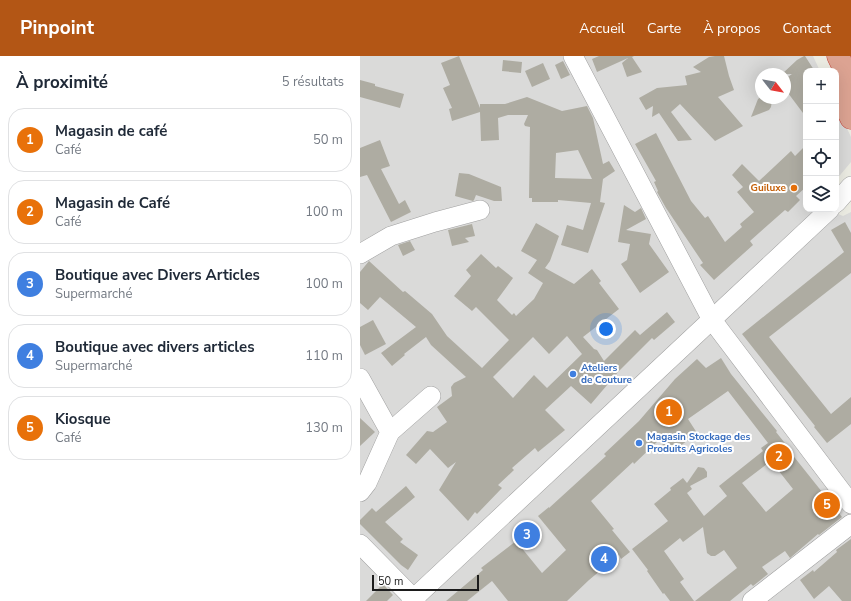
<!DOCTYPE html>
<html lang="fr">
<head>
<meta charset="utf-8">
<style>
  body { margin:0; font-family:"Nunito Sans",sans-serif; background:#f2f2f3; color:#1f2937 }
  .controls { position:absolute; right:12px; top:12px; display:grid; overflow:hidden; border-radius:8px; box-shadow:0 4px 16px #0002 }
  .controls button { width:36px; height:36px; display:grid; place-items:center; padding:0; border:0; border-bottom:1px solid #e0e1e3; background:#fff; color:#1f2937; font:20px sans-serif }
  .compass { position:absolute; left:395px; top:12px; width:36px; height:36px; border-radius:50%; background:#fff; box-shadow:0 4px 16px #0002; rotate:121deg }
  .scale { position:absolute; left:12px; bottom:10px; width:107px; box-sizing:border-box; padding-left:4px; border:2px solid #1c1c1c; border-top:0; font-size:11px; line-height:14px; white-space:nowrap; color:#1c1c1c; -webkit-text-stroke:3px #fff; paint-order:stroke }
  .you { position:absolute; left:246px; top:273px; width:14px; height:14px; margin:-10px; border:3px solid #fff; border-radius:50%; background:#1a73e8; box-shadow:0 0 0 6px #1a73e833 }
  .badge { display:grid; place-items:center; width:26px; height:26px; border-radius:50%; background:#b35615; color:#fff; font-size:13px; font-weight:700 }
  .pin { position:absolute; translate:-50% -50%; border:2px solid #fff; box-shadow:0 1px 4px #0006 }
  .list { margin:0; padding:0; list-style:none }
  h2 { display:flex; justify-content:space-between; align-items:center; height:52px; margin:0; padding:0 16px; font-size:17px }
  h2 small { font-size:13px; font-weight:400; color:#747a83 }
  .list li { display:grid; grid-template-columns:26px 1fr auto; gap:12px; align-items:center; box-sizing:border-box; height:64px; margin:0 8px 8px; padding:0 8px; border:1px solid #e0e1e3; border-radius:16px }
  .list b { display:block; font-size:15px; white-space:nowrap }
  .list p { margin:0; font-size:13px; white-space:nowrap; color:#747a83 }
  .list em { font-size:13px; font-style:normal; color:#747a83 }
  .icon { flex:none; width:22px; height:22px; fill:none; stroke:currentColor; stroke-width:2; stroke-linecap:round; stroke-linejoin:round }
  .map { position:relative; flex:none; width:491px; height:545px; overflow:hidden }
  header { display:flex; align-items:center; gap:24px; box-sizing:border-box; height:56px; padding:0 20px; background:#b35615; color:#fff }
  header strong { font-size:19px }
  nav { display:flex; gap:22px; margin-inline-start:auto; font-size:14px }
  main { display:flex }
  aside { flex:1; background:#fff }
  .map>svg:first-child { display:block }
</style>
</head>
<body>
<header>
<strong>Pinpoint</strong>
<nav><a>Accueil</a><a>Carte</a><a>À propos</a><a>Contact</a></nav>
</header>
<main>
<aside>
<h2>À proximité<small>5 résultats</small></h2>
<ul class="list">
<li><span class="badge" style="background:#e8710a">1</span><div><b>Magasin de café</b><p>Café</p></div><em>50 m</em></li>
<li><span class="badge" style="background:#e8710a">2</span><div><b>Magasin de Café</b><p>Café</p></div><em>100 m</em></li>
<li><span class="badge" style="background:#3f7fe0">3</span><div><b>Boutique avec Divers Articles</b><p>Supermarché</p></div><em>100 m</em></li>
<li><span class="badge" style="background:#3f7fe0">4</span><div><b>Boutique avec divers articles</b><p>Supermarché</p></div><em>110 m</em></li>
<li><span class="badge" style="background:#e8710a">5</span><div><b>Kiosque</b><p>Café</p></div><em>130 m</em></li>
</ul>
</aside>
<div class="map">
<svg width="491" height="545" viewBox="0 0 491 545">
  <rect width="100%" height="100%" fill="#ecece3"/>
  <!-- residential -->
  <g fill="#dadad9" fill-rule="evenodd">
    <path d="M0,0H453L460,15H446V153H466L483,160L491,156V545H0ZM401,18H425V42H401Z"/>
    <path d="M476,49L491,81V106L476,124Z"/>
  </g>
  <!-- building -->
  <g fill="#aeaca2" fill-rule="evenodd">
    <path d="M99,0L120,52V48H145L167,41L202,55L227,50L233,62L243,108L249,105L255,115L243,123L240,146L245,147L228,197L201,189L207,169L223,174L231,147L198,144V146H172V142H169L170,71L165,70L164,68L168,59H148L138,62L139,84L121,85L120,56L92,65L89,53L92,52L83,32L90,29L81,7ZM218,94L232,123L195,122L196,97Z"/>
    <path d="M239,0H274L272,1L282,16L267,21L262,7L268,2L237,16L232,3Z"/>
    <path d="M355,0H364L369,20L374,34L358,41L383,70L355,85L320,48L311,56L332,84L318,85L299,57L292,61L293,50L286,54L279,42L297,32L327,29L325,20L341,16L333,11L349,1Z"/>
    <path d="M444,0H445L454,14L446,15V61L425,33V23L432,18H422L437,4Z"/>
    <path d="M143,4L162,6L161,17L142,15Z"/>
    <path d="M203,5L210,19L201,23L195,9Z"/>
    <path d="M183,7L190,23L172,31L165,15Z"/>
    <path d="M0,24L15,28V30L44,38L40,52L0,41Z"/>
    <path d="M401,41L409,42L412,44L411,51L409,54L391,61L398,43Z"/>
    <path d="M296,77L331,145L345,162L348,160L365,186L382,171L380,168L394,156L377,136L383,131L372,119L382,108L399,125L431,95L435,100L446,89V131L436,140L440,144L428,156L425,154L390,185L393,189L354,224L340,209L343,207L306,152L297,136L298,135L294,126L296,125L275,88Z"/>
    <path d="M20,84L30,110L21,113L39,148L45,144L51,156L31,166L7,119L0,121V92Z"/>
    <path d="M99,117L109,118L141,131L142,145H134L116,139L114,144L113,145L95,140Z"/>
    <path d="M264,149L275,156L281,152L286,163L266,174L291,178L289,188L309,216L280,237L261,208L267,204L270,188L258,186Z"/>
    <path d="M485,166L491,177V217L409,281L471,358L491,341V368L467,387L454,371L455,370L382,278L484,196L471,174Z"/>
    <path d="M176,167L199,180L190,205L185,212L214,228L232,213L241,225L239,227L259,253L223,281L234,293L237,294L244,305L275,274L280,279L307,256L315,266L294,284L292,282L259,315L231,348L211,330L185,354L205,374L178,396L175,392L152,412L154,414L138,429L142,432L117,458L115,456L108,465L79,434L96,406L88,412L70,393L56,408L46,399L67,375L73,376L87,366L77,351L92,340L91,331L94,327L106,321L71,289L66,281L44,298L45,299L32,310L21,297L56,271L20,241L8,254L0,247V216L9,205L43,236L45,235L72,258L87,280L122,312L149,284L116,251L112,255L94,240L111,220L106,214L121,198L136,212L138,210L153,222L137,244L152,259L154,257L156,260L174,243L183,227L168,217L177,204L161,195ZM207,280L222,298L187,332L174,319L153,342L133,321L173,281L189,298Z"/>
    <path d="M112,168L115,180L105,182L109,186L92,190L88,174Z"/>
    <path d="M50,185L55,194L43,200L38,189Z"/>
    <path d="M13,264L26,288L5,299L0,289V271Z"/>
    <path d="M361,302L371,318L417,375L416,376L432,396L431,397L482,461L459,479L458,478L430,502L425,495L402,511L408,518L393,530L391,528L370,545H335L377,512L364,494L355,500H351L347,497L343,471L323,486L320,482L304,495L324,523L320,526L334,545H310L304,537L303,538L287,515L288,514L272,493L308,465L294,448L311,434L310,432L323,422L327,427L338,411L344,412L347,416V421L330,430L332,433L327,437L344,460L367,440L359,430L403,395L401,392L408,387L368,335L328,363L337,377L310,398L299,384L274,408L273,406L231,445L254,473L252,474L270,496L261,503L259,499L229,524L207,545H148L132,525L107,545H86L123,514L121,512L156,485L182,517L206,494L178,460L189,451V452L246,400L244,398L279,365L315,323L337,303L346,312ZM411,405L433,433L406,456L382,427Z"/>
    <path d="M0,362L15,376L0,390Z"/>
    <path d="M46,430L55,441L25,466L43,483L40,486L58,499L48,514L41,509L0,468V464L12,452L16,456Z"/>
    <path d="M491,483V545H482L469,530L454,543L440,524L453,514L454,516L477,496L476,494Z"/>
    <path d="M23,528L33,539L27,545H6Z"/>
  </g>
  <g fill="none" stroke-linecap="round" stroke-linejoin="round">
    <defs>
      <g id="minor">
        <path d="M213,0L352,264L491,448"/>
        <path d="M476,147L491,130"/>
        <path d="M0,198L31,180L75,166L120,154"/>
        <path d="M0,322L30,376L7,427L0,436"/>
        <path d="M30,376L71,340"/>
        <path d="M0,488L56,545"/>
        <path d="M51,545L470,153"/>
        <path d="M392,545L491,468"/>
      </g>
      <g id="highway">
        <path d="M478,0L491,27"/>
        <path d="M476,31L491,62"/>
      </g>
    </defs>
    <!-- minor casing -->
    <use href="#minor" stroke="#a0a0a0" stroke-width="20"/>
    <!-- highway casing -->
    <use href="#highway" stroke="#c44036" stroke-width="23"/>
    <!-- minor -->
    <use href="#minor" stroke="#fff" stroke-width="19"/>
    <!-- highway -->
    <use href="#highway" stroke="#dca392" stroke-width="22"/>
  </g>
  <!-- markers -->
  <circle fill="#e8710a" stroke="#fff" stroke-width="1.5" cx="434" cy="132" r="4"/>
  <g fill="#3f7fe0" stroke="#fff" stroke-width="1.5">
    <circle cx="213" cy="318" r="4"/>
    <circle cx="279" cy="387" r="4"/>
  </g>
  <g text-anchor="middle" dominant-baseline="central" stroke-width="4" stroke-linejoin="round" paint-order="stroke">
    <!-- food labels -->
    <g font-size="10" font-weight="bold" fill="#c56008" stroke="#fff" text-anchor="end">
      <text x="426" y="132">Guiluxe</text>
    </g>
    <!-- shop labels -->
    <g font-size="10" font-weight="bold" fill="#366cbe" stroke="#fff" text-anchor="start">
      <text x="221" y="312">Ateliers<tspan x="221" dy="12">de Couture</tspan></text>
      <text x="287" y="381">Magasin Stockage des<tspan x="287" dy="12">Produits Agricoles</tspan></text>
    </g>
  </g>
</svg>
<div class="controls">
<button>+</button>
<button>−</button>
<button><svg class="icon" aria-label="locate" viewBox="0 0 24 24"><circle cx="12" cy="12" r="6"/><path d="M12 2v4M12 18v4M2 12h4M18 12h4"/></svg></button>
<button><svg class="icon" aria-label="layers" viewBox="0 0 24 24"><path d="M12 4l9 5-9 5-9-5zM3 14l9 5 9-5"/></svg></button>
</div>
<svg class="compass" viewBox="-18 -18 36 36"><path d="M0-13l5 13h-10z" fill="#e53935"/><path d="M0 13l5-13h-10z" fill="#747a83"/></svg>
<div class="scale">50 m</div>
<div class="you"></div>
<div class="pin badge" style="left:309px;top:356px;background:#e8710a">1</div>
<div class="pin badge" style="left:419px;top:401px;background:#e8710a">2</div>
<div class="pin badge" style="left:167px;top:479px;background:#3f7fe0">3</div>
<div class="pin badge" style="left:244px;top:503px;background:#3f7fe0">4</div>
<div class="pin badge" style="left:467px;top:449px;background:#e8710a">5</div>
</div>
</main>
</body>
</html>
